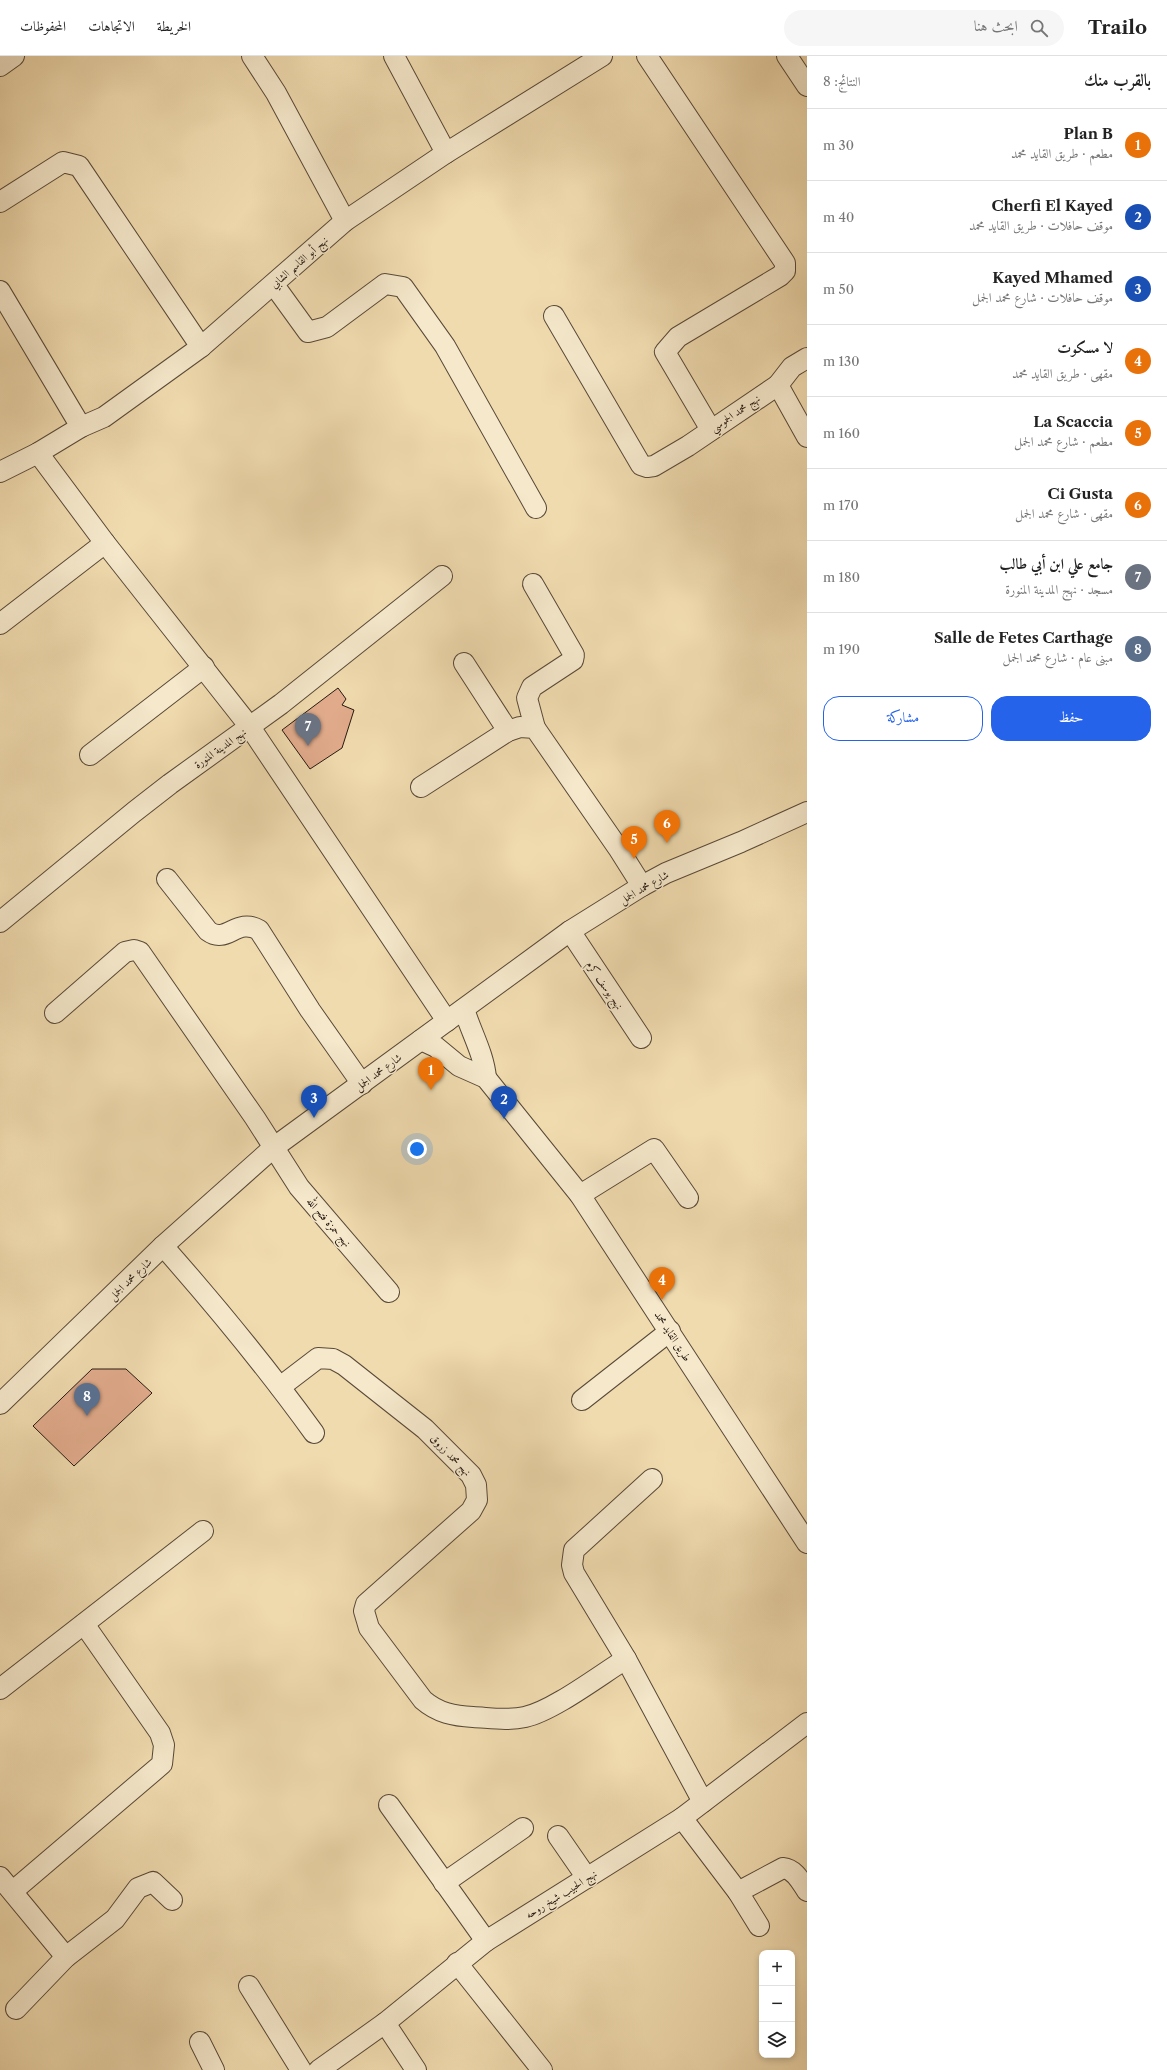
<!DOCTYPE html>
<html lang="ar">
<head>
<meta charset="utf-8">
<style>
  body { margin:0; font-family:"Libre Caslon Text",Amiri,serif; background:#f6f6f6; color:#222; direction:rtl }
  .controls { position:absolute; right:12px; bottom:12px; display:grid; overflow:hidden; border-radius:8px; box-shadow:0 2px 6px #0003 }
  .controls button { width:36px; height:36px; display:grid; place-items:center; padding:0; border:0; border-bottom:1px solid #e0e0e0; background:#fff; color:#222; font:20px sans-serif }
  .you { position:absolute; left:417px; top:1093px; width:14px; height:14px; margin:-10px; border:3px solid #fff; border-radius:50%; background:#1a73e8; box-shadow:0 0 0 6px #1a73e833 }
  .badge { display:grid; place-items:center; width:26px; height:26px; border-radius:50%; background:#2563eb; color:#fff; font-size:13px; font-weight:700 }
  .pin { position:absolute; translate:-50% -33px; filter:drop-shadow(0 1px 2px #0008) }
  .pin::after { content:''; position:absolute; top:21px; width:14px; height:12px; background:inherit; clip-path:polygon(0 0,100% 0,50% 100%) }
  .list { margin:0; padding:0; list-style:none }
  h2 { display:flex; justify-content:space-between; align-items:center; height:52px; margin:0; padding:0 16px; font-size:17px }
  h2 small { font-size:13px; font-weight:400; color:#767676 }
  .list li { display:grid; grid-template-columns:26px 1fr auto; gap:12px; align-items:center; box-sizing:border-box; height:72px; padding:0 16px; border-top:1px solid #e0e0e0 }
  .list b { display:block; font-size:15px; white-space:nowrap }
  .list p { margin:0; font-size:13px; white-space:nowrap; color:#767676 }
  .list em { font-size:13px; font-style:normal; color:#767676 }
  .actions { display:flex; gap:8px; padding:12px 16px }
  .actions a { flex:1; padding:9px 0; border:1px solid #2563eb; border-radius:16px; text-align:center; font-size:14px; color:#2563eb }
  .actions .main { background:#2563eb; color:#fff }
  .icon { flex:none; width:22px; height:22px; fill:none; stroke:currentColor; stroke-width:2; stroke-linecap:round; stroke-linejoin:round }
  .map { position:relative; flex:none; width:807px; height:2014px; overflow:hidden; direction:ltr }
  header { display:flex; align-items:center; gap:24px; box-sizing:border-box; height:56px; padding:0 20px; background:#fff; border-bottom:1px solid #e0e0e0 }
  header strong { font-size:19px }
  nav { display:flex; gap:22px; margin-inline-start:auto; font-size:14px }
  .search { width:280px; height:36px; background:#f6f6f6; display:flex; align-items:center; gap:10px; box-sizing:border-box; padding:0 14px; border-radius:22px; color:#767676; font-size:15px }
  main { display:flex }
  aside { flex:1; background:#fff }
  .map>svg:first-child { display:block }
</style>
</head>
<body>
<header>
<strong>Trailo</strong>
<div class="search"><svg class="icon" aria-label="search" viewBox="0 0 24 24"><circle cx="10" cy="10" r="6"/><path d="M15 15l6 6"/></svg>ابحث هنا</div>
<nav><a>الخريطة</a><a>الاتجاهات</a><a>المحفوظات</a></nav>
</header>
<main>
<aside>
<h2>بالقرب منك<small>النتائج: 8</small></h2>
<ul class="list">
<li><span class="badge" style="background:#e8710a">1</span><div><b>Plan B</b><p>مطعم · طريق القايد محمد</p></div><em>30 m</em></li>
<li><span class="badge" style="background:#1a4fb4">2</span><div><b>Cherfi El Kayed</b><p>موقف حافلات · طريق القايد محمد</p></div><em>40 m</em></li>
<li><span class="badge" style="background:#1a4fb4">3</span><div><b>Kayed Mhamed</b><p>موقف حافلات · شارع محمد الجمل</p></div><em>50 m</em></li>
<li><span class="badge" style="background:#e8710a">4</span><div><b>لا مسكوت</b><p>مقهى · طريق القايد محمد</p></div><em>130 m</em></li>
<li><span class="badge" style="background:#e8710a">5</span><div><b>La Scaccia</b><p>مطعم · شارع محمد الجمل</p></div><em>160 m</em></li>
<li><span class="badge" style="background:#e8710a">6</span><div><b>Ci Gusta</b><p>مقهى · شارع محمد الجمل</p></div><em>170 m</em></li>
<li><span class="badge" style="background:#6b7280">7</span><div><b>جامع علي ابن أبي طالب</b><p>مسجد · نهج المدينة المنورة</p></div><em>180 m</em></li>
<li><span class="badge" style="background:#5c6f8a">8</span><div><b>Salle de Fetes Carthage</b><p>مبنى عام · شارع محمد الجمل</p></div><em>190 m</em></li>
</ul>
<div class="actions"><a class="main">حفظ</a><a>مشاركة</a></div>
</aside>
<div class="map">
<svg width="807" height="2014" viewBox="0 0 807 2014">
  <rect width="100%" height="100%" fill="#f0dbaf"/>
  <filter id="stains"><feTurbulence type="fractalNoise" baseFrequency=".005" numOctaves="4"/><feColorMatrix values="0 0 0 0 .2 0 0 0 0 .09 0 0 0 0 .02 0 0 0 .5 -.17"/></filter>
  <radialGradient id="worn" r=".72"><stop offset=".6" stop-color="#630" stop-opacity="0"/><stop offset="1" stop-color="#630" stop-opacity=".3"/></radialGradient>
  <!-- building -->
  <g fill="#e2ac8d" stroke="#251811">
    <path d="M338,632L346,643L342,649L354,654L342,692L310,713L282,674Z"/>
    <path d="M92,1313H126L152,1337L74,1410L33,1370Z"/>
  </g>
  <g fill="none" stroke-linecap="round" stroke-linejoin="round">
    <defs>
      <g id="minor">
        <path d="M252,0L276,37L345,165"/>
        <path d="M394,0L446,97"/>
        <path d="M647,0L785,207V215L780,220L678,281L665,296L711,374"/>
        <path d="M787,0L807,30"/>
        <path d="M0,10L14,0"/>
        <path d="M0,146L63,106L79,110L201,291"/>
        <path d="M274,229L308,276L327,271L385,228L403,231L445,290L536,452"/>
        <path d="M0,235L81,371"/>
        <path d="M554,260L641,409L647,411L654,410L688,390L778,329L807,381"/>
        <path d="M778,329L792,311L807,302"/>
        <path d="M38,397L105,487L250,671L447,965"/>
        <path d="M0,416L38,397L81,371L104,361L201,291L345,165L446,97L602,0"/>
        <path d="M533,528L574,599L573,604L532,631L527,642L535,672"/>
        <path d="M0,568L105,487"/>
        <path d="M464,607L508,675"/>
        <path d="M90,699L204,611"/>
        <path d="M421,731L508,675L520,671L535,672L618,792L642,830"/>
        <path d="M167,823L208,875C227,889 236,861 259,874L310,954L362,1028"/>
        <path d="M0,866L134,756L170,728L281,648L442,520"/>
        <path d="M570,875L641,982"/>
        <path d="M464,953C471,976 484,998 486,1022"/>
        <path d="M55,957L125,896L134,894L140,896L255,1062L299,1131L389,1236"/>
        <path d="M421,984L436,991L459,1010L486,1022L580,1139L807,1487"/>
        <path d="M580,1139L654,1093L688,1142"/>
        <path d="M163,1190C216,1250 267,1312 314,1377"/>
        <path d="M280,1331L318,1302L333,1303L344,1309L425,1373L471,1419L476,1429L477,1444L471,1455L366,1548L364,1555L369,1572L423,1644C438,1657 454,1660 473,1661C491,1662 508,1665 525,1661C553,1655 600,1619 626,1603"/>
        <path d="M582,1344L670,1275"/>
        <path d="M0,1348L163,1190L273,1092L570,875L642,830L666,817L741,786L807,756"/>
        <path d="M652,1423L574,1494L572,1509L574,1517L626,1603L703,1746"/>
        <path d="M0,1633L203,1475"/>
        <path d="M389,1749L486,1885"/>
        <path d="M682,1762L738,1836L759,1870"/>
        <path d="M558,1780L587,1822"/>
        <path d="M0,1821L66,1901"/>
        <path d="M444,1827L523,1772"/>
        <path d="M13,1835L162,1708L164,1689L160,1677L84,1568"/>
        <path d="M738,1836L783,1812C795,1813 801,1826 807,1835"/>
        <path d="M457,1907L542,2014"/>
        <path d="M249,1930L301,2014"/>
        <path d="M16,1953L66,1901L115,1863L138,1832L153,1826L172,1844"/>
        <path d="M385,1967L416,2014"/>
        <path d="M200,1986L214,2014"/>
        <path d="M319,2014L385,1967L486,1885L682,1762L807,1667"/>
      </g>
    </defs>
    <!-- minor casing -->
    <use href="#minor" stroke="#584938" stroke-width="22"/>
    <!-- minor -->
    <use href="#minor" stroke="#f5e8cb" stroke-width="20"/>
  </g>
  <g text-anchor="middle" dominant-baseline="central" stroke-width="3" stroke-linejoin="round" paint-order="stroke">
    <!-- street labels -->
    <g font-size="11" fill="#251811" stroke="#f5e8cb">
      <text transform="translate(299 206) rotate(-41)">نهج أبو القاسم الشابي</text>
      <text transform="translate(735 357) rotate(-34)">نهج محمد الجموسي</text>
      <text transform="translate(220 692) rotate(-35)">نهج المدينة المنورة</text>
      <text transform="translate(644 831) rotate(-30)">شارع محمد الجمل</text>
      <text transform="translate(605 929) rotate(56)">نهج يوسف كرم</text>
      <text transform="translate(378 1016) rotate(-36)">شارع محمد الجمل</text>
      <text transform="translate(329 1166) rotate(49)">نهج حمزة فتح الله</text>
      <text transform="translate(130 1223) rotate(-44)">شارع محمد الجمل</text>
      <text transform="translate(673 1280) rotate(57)">طريق القايد محمد</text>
      <text transform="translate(451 1399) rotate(46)">نهج محمد زروق</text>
      <text transform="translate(561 1838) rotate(-32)">نهج الحبيب شيخ روحه</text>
    </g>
  </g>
  <rect width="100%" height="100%" filter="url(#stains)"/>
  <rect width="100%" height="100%" fill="url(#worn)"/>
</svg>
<div class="controls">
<button>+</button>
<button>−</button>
<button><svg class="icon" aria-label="layers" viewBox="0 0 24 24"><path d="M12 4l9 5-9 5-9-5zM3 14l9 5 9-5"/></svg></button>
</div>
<div class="you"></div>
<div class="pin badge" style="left:431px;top:1034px;background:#e8710a">1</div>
<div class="pin badge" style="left:504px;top:1063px;background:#1a4fb4">2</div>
<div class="pin badge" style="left:314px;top:1062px;background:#1a4fb4">3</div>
<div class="pin badge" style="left:662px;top:1244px;background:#e8710a">4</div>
<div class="pin badge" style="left:634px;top:803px;background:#e8710a">5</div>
<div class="pin badge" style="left:667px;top:787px;background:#e8710a">6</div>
<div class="pin badge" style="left:308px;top:690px;background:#6b7280">7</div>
<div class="pin badge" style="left:87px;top:1360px;background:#5c6f8a">8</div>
</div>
</main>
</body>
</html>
